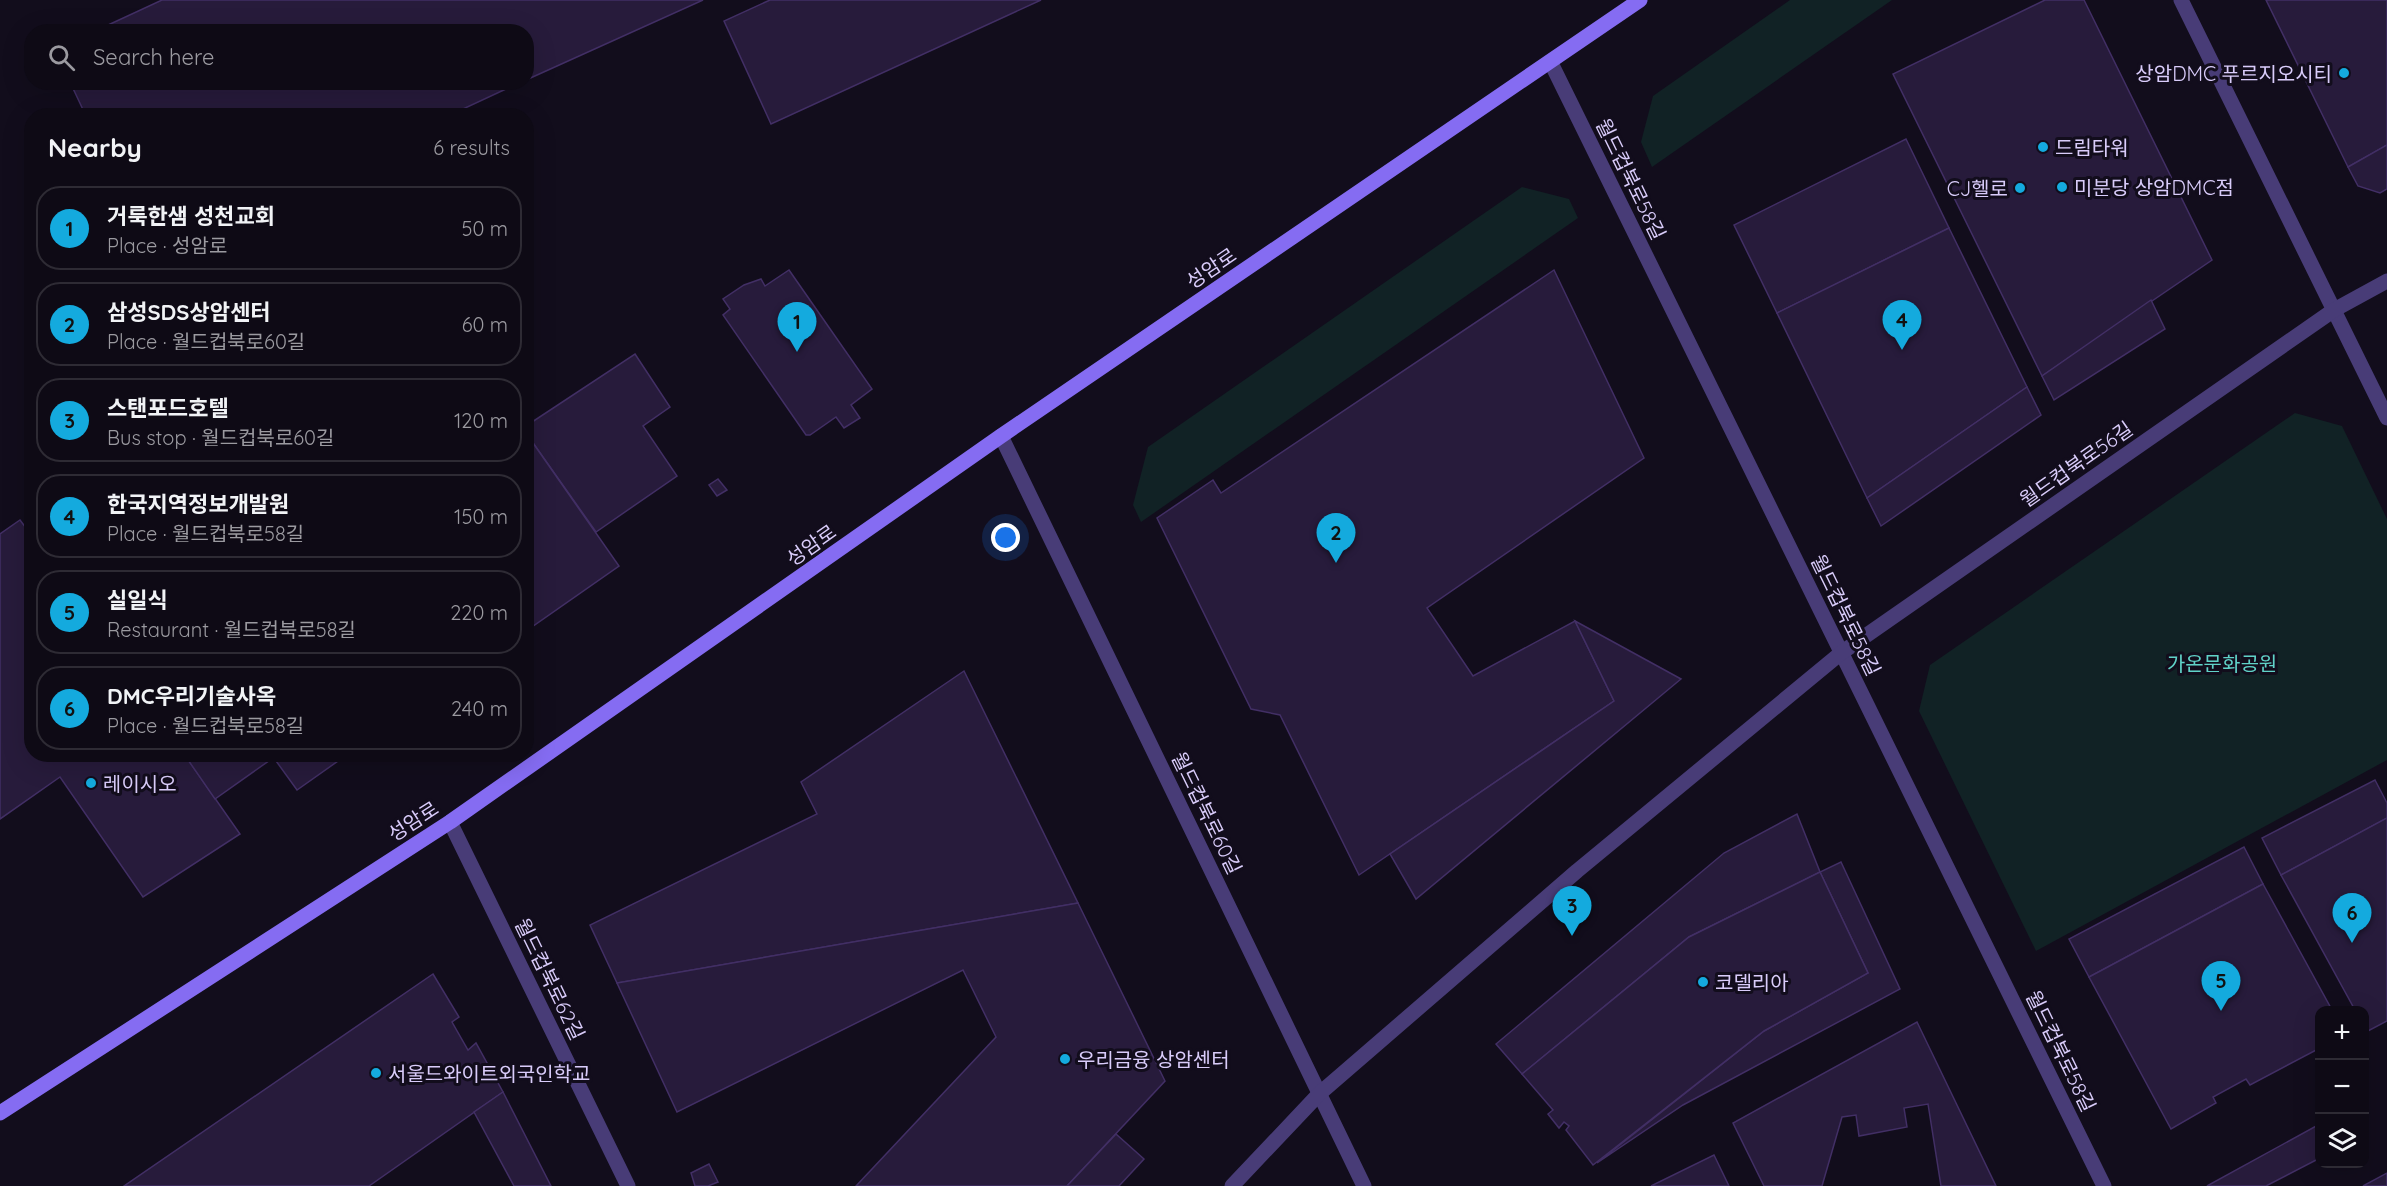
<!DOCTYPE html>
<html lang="en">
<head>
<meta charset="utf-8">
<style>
  body { margin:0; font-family:Quicksand,"Noto Sans KR",sans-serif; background:#17131e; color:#f1f3f6 }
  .controls { position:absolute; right:18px; bottom:18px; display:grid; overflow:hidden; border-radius:12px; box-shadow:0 6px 24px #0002 }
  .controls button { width:54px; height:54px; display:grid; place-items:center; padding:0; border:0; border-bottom:2px solid #2e2b34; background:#0e0a15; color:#f1f3f6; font:30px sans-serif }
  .you { position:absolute; left:1006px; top:538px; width:21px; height:21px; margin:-15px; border:4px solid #fff; border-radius:50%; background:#1a73e8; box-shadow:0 0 0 9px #1a73e833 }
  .badge { display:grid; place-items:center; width:39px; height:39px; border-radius:50%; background:#14aade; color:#111; font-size:20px; font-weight:700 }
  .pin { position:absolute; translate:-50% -50px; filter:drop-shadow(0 2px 3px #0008) }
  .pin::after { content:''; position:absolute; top:32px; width:21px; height:18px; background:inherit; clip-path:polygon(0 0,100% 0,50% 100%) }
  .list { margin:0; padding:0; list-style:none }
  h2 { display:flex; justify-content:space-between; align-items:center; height:78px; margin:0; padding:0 24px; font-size:26px }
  h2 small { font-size:20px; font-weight:400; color:#9b9aa0 }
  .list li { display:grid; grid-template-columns:39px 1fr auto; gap:18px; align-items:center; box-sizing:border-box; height:84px; margin:0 12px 12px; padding:0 12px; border:2px solid #2e2b34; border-radius:24px }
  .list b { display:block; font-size:22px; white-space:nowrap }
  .list p { margin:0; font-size:20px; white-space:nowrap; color:#9b9aa0 }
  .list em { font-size:20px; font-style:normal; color:#9b9aa0 }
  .icon { flex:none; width:33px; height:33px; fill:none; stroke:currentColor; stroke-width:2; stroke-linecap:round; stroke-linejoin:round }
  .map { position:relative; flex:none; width:2387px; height:1186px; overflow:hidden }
  .search { position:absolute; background:#0e0a15; box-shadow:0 6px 24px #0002; left:24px; top:24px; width:510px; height:66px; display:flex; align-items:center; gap:15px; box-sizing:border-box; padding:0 21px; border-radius:24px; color:#9b9aa0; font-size:22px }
  .panel { position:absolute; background:#0e0a15; box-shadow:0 6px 24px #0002; left:24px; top:108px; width:510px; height:654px; border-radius:24px }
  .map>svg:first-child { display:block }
</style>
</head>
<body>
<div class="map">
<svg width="2387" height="1186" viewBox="0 0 2387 1186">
  <rect width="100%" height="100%" fill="#120d1c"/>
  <!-- green -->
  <g fill="#112225">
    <path d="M1790,0H1892L1652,167L1641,142L1653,96Z"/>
    <path d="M1522,187L1569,199L1578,218L1141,522L1133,505L1148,447Z"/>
    <path d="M2295,413L2342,426L2387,519V760L2036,951L1919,711L1930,665Z"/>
  </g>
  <!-- building -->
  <g fill="#271b3b" stroke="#422f65" stroke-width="1.5">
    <path d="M162,0H703L526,80V32H93Z"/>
    <path d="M770,0H1041L771,124L724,21Z"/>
    <path d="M2045,0H2084L2212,260L2042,376L1893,74Z"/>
    <path d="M2266,0H2387V145L2348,167Z"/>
    <path d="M70,82H521L448,116H86Z"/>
    <path d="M1906,139L1949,228L1777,313L1734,225Z"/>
    <path d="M2387,145V189L2380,193L2358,186L2348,167Z"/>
    <path d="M1949,228L2027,387L1867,498L1777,313Z"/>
    <path d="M789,270L872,389L851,405L860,418L844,428L836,417L810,435H806L723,315L730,309L723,299L744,285L761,279L765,286Z"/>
    <path d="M1554,270L1644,458L1427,608L1473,676L1575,621L1614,701L1359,875L1280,715L1251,709L1157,518L1213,480L1221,493Z"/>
    <path d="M2151,300L2165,329L2054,400L2042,376Z"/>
    <path d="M635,354L670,407L643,426L677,476L596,532L526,433V426Z"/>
    <path d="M2027,387L2041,415L1881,526L1867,498Z"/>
    <path d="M526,433L619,566L526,631Z"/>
    <path d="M718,479L727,490L717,496L709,485Z"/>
    <path d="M20,520L32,536V754H184L240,834L143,897L60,777L0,819V534Z"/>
    <path d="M1575,621L1681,679L1416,899L1390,854L1614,701Z"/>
    <path d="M964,671L1078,903L617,983L590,925L817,814L801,782Z"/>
    <path d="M184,754H271L273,758L215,799Z"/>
    <path d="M271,754H348L297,790Z"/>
    <path d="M2375,780L2387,803V818L2281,875L2262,838Z"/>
    <path d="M1797,814L1820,872L1689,937L1522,1074L1496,1044L1724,853Z"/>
    <path d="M2387,818V1021L2366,1032L2364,1010H2355L2281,875Z"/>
    <path d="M2244,847L2263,884L2089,977L2069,939Z"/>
    <path d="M1841,862L1900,989L1683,1105L1597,1163L1764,1031L1868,973L1820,872Z"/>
    <path d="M1820,872L1868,973L1764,1031L1593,1165L1566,1130L1569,1126L1564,1122L1559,1128L1548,1114L1553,1110L1522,1074L1689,937Z"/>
    <path d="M2263,884L2332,1010H2320V1048L2250,1085L2246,1079L2213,1097L2216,1103L2171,1129L2089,977Z"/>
    <path d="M1078,903L1165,1081L1067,1186H856L996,1037L963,970L677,1112L617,983Z"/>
    <path d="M433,974L459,1017L452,1022L468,1050L476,1043L503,1092L369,1186H124Z"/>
    <path d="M1917,1022L1996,1186H1941L1928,1104L1904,1108L1907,1127L1859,1136L1856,1115L1842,1117L1822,1186H1764L1733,1123Z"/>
    <path d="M503,1092L551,1186H514L474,1112Z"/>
    <path d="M2318,1125L2320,1158L2266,1186H2207Z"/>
    <path d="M1116,1134L1144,1159L1119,1186H1067Z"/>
    <path d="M1714,1155L1729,1186H1651Z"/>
    <path d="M709,1164L718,1182L708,1186H695L691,1173Z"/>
    <path d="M2387,1173V1186H2363Z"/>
  </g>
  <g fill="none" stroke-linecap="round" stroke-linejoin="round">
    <!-- minor -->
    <g stroke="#483c77" stroke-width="15">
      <path d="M2181,0L2387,418"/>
      <path d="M1551,63L2104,1186"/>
      <path d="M1001,436L1364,1186"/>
      <path d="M450,822L628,1186"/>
      <path d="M1232,1186L1319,1094L1577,871L1841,653L2334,310L2387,281"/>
    </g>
    <!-- secondary -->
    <path stroke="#856cf2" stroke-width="15" d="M0,1113L450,822L1001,436L1640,0"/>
  </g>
  <!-- markers -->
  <g fill="#14aade" stroke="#120d1c" stroke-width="2">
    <circle cx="2344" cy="73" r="6"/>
    <circle cx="2043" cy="147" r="6"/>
    <circle cx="2062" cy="187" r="6"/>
    <circle cx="2020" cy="188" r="6"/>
    <circle cx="91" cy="783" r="6"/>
    <circle cx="1703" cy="982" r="6"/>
    <circle cx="1065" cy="1059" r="6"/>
    <circle cx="376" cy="1073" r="6"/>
  </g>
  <g text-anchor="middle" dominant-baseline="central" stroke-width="6" stroke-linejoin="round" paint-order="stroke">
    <!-- poi labels -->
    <g font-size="20" fill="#d9ccfa" stroke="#120d1c" text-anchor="start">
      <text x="2332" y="73" text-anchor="end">상암DMC 푸르지오시티</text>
      <text x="2055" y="147">드림타워</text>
      <text x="2074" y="187">미분당 상암DMC점</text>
      <text x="2008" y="188" text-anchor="end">CJ헬로</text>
      <text x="103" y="783">레이시오</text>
      <text x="1715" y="982">코델리아</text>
      <text x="1077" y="1059">우리금융 상암센터</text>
      <text x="388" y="1073">서울드와이트외국인학교</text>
    </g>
    <!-- street labels -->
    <g font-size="20" fill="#d9ccfa" stroke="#120d1c">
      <text transform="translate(1631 179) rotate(64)">월드컵북로58길</text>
      <text transform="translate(1211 268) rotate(-34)">성암로</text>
      <text transform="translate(2076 464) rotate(-35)">월드컵북로56길</text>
      <text transform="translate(811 545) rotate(-35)">성암로</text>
      <text transform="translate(1846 615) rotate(64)">월드컵북로58길</text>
      <text transform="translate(1207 813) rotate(64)">월드컵북로60길</text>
      <text transform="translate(413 821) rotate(-33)">성암로</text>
      <text transform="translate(550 979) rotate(64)">월드컵북로62길</text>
      <text transform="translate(2061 1051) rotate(64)">월드컵북로58길</text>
    </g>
    <!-- park labels -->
    <g font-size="20" fill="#60d2c8" stroke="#120d1c">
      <text x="2222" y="663">가온문화공원</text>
    </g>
  </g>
</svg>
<div class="controls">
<button>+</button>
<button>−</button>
<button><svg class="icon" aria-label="layers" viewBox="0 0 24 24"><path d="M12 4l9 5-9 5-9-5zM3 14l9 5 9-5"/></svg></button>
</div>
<div class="you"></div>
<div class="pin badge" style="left:797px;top:352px">1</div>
<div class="pin badge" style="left:1336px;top:563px">2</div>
<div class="pin badge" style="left:1572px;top:936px">3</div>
<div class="pin badge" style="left:1902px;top:350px">4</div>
<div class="pin badge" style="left:2221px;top:1011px">5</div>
<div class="pin badge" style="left:2352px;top:943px">6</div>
<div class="search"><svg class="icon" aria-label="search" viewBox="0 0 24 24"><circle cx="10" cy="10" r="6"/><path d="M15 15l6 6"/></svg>Search here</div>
<section class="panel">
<h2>Nearby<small>6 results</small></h2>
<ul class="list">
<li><span class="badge">1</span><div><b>거룩한샘 성천교회</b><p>Place · 성암로</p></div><em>50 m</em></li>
<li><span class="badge">2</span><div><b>삼성SDS상암센터</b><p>Place · 월드컵북로60길</p></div><em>60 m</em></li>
<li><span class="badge">3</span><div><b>스탠포드호텔</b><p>Bus stop · 월드컵북로60길</p></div><em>120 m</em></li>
<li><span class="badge">4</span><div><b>한국지역정보개발원</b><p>Place · 월드컵북로58길</p></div><em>150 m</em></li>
<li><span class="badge">5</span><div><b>실일식</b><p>Restaurant · 월드컵북로58길</p></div><em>220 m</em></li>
<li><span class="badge">6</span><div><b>DMC우리기술사옥</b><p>Place · 월드컵북로58길</p></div><em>240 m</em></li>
</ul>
</section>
</div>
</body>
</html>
